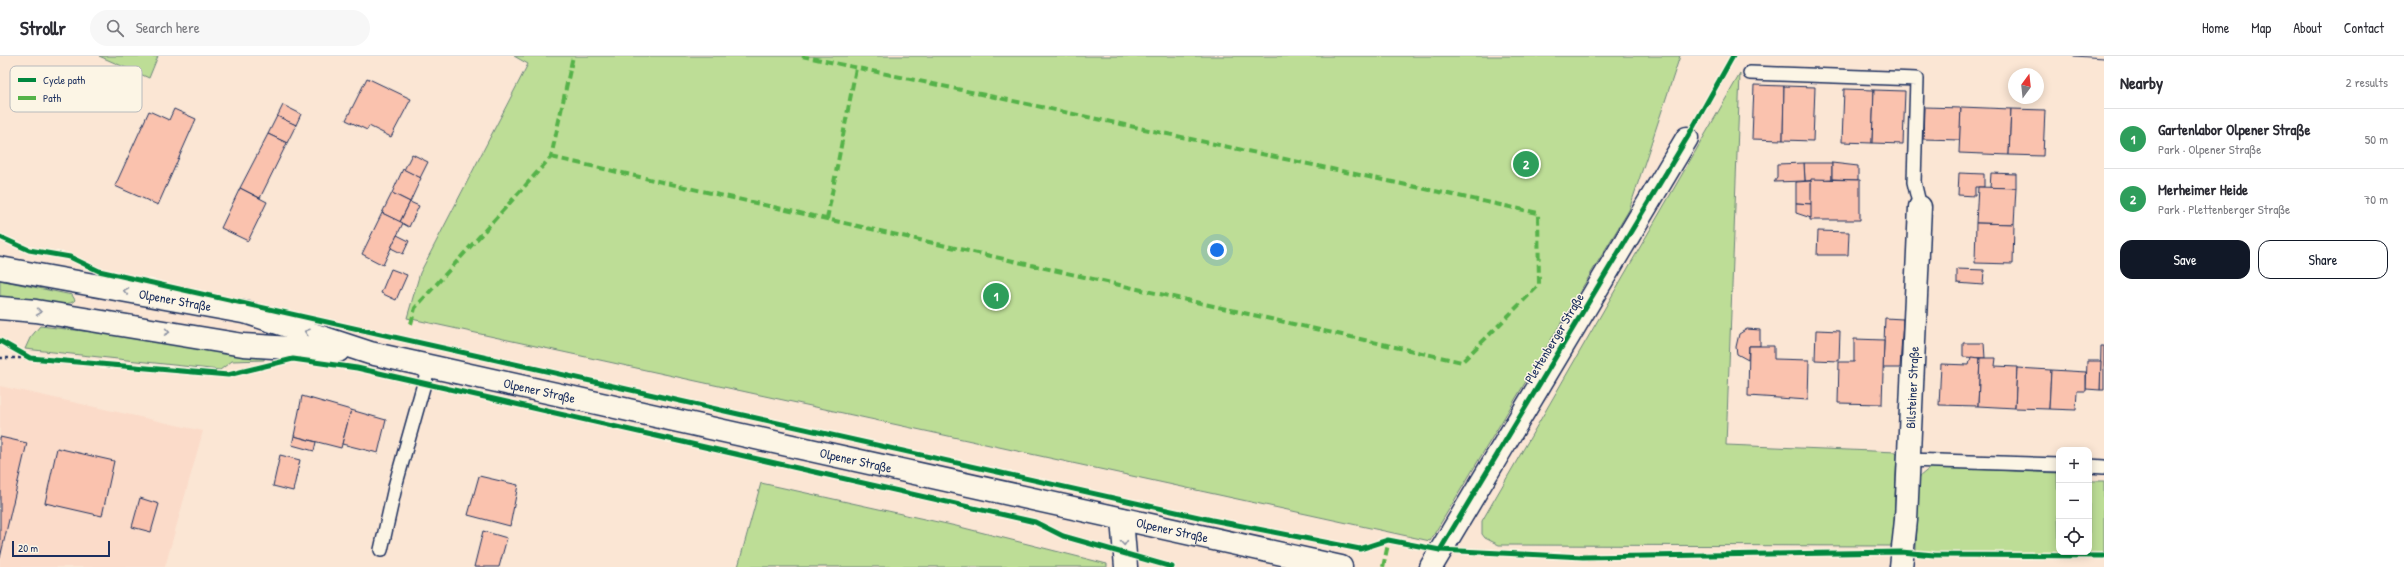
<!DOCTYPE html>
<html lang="en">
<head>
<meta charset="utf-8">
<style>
  body { margin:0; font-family:"Patrick Hand",sans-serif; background:#f7f7f7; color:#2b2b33 }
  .controls { position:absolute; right:12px; bottom:12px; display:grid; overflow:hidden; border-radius:8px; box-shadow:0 2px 10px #0003 }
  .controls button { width:36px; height:36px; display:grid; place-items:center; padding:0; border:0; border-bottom:1px solid #e1e1e2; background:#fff; color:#2b2b33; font:20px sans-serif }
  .compass { position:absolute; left:2008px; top:12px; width:36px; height:36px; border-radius:50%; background:#fff; box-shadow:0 2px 10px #0003; rotate:15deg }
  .scale { position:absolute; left:12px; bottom:10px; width:98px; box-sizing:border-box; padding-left:4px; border:2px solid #1b2f5e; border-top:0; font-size:11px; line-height:14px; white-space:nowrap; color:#1b2f5e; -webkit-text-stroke:3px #fcf5e5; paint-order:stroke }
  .you { position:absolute; left:1217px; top:194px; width:14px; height:14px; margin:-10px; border:3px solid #fff; border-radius:50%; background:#1a73e8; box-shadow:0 0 0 6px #1a73e833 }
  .badge { display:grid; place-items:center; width:26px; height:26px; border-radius:50%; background:#111827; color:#fff; font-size:13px; font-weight:700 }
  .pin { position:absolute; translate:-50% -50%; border:2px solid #fff; box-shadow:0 1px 4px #0006 }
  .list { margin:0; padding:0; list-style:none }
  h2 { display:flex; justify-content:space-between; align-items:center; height:52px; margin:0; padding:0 16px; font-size:17px }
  h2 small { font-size:13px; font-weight:400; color:#7c7c81 }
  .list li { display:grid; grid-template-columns:26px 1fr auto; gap:12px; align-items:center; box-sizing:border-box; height:60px; padding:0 16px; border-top:1px solid #e1e1e2 }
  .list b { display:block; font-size:15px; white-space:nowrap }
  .list p { margin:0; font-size:13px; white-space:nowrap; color:#7c7c81 }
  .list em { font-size:13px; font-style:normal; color:#7c7c81 }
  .actions { display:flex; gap:8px; padding:12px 16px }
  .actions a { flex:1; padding:9px 0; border:1px solid #111827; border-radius:12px; text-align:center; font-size:14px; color:#111827 }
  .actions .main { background:#111827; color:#fff }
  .icon { flex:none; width:22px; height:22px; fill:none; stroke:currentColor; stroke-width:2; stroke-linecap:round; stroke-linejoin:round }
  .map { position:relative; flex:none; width:2104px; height:511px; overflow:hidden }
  header { display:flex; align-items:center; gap:24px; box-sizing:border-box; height:56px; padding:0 20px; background:#fff; border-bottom:1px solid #e1e1e2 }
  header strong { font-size:19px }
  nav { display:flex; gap:22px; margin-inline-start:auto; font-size:14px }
  .search { width:280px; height:36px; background:#f7f7f7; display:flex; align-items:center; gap:10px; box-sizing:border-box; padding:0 14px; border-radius:22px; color:#7c7c81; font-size:15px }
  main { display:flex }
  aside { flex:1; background:#fff }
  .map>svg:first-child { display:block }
</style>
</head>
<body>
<header>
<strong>Strollr</strong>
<div class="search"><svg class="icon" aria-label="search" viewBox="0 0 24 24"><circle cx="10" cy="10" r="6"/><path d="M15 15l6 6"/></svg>Search here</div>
<nav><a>Home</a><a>Map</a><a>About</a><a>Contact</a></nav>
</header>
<main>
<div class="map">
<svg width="2104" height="511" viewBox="0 0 2104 511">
  <rect width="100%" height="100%" fill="#fbe6d4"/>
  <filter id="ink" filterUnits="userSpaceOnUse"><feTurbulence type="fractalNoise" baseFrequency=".025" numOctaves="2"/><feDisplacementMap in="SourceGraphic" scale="8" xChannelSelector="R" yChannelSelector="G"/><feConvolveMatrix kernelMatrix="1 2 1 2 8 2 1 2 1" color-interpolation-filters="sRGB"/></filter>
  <g filter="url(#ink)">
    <!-- built -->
    <path fill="#fbdbc9" d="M0,330L203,375L165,511H0Z"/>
    <!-- green -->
    <g fill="#bddd96" stroke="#6c867a">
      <path d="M99,0H158L149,22Z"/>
      <path d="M514,0H1680L1629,154L1430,485L407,262L420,217L528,8Z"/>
      <path d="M1740,18L1726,389L1897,396L1893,490L1499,489L1485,482L1482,478V465Z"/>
      <path d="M0,224L72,239L75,244C69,254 12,243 0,242Z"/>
      <path d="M40,270L266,296L264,304L232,305L220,314L25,293L30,282Z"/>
      <path d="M1931,411L2057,417L2059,496H2089V425H2104V497L1919,496L1916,493L1919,421Z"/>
      <path d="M761,427L956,470L1107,508V511H738Z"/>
    </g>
    <!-- building -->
    <g fill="#fac2ae" stroke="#1b2f5e">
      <path d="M367,22L411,43L391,81L369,70L367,74L346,64Z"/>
      <path d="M1754,29L1784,30L1783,84L1752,83Z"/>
      <path d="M1784,30L1815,31L1813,85L1783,84Z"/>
      <path d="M1844,33L1874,34L1872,87L1842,86Z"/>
      <path d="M1874,34L1905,35L1903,88L1872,87Z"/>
      <path d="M283,49L301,58L296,69L277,61Z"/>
      <path d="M1924,51L1961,52L1960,84L1923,83Z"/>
      <path d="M1961,51L2011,53L2009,99L1959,97Z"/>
      <path d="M174,53L196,63L158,149L115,130L149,55L169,64Z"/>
      <path d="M2011,53L2045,54L2043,100L2009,99Z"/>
      <path d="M277,60L296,69L287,87L268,78Z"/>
      <path d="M268,78L287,87L260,142L240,132Z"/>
      <path d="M412,98L428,106L420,122L404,114Z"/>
      <path d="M1804,107H1832V123L1805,125Z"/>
      <path d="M1804,107L1805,125L1774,126L1777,122V108Z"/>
      <path d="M1832,107L1858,110V124L1832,123Z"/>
      <path d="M403,113L421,122L410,146L392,137Z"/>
      <path d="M1959,117L1984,118V131H1975V140L1958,139Z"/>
      <path d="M1991,117L2016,118V132H1990Z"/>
      <path d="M1811,123L1860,124V164H1810Z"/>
      <path d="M1811,125V148L1796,147V126Z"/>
      <path d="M1978,131L2016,132L2014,168L1976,167Z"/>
      <path d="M240,132L267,146L248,185L221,172Z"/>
      <path d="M392,137L410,146L400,166L382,157Z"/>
      <path d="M410,146L419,150L409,171L400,166Z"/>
      <path d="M1796,147L1811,148V162L1796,157Z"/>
      <path d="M382,157L403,167L383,209L362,198Z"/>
      <path d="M1976,167L2014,168L2013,208L1975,207Z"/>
      <path d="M1818,175L1849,176L1848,199H1817Z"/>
      <path d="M397,179L409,185L403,198L391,192Z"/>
      <path d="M391,213L407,219L396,244L381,237Z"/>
      <path d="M1957,213L1984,214L1983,229L1957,227Z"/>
      <path d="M1885,262L1903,263L1900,312H1883Z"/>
      <path d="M1747,273L1760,274V290H1749L1748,304L1737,298L1736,291L1739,278Z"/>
      <path d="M1816,274L1840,275L1839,305L1815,304Z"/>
      <path d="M1854,283L1884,284L1882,348L1838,347L1839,306H1854Z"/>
      <path d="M1963,287H1984L1985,302L1963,301Z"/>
      <path d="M1749,290H1774V303L1809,304L1808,344L1748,340Z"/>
      <path d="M2101,290H2104V334H2100Z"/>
      <path d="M1971,301L1980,302L1978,350L1939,349L1941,308L1969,309Z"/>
      <path d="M1980,302H1996L1995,310L2017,311L2015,352L1978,350Z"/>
      <path d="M2087,305H2101L2100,334L2086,333Z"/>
      <path d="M2017,312L2051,314L2049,353L2015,352Z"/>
      <path d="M2051,314L2086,316V335H2077L2076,354L2049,353Z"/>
      <path d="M302,340L351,354L341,392L294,380Z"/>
      <path d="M351,354L386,364L378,397L342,388Z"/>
      <path d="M294,380L316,386L314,395L292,389Z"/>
      <path d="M0,381L27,387L0,502Z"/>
      <path d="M57,392L114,405L102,460L45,447Z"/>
      <path d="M280,399L300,404L293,435L273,430Z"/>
      <path d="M479,420L518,429L510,470L468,459Z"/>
      <path d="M140,442L159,448L151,476L132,471Z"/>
      <path d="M483,475L507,482L499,511H474Z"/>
    </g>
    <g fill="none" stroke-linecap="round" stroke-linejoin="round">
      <defs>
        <g id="service">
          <path d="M1750,17L1917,23L1914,126L1920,151"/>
          <path d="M1908,404L2059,409"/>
          <path d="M2089,410L2104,411"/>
          <path d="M381,494L396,427L429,310"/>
        </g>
        <g id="minor">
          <path d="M1431,511L1687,82"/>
          <path id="s1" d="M1901,511L1906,464L1920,151"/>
        </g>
        <path id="secondary" d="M1122,463L1126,511"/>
        <g id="primary">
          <path id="s2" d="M0,212L248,257L370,297L1341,511"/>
          <path d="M0,252L36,255L243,289L338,295"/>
        </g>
      </defs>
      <!-- service casing -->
      <use href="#service" stroke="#1b2f5e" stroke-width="16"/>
      <!-- minor casing -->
      <use href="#minor" stroke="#1b2f5e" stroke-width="25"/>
      <!-- secondary casing -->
      <use href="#secondary" stroke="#1b2f5e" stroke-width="25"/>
      <!-- primary casing -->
      <use href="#primary" stroke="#1b2f5e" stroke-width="25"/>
      <!-- path -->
      <g stroke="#1b2f5e" stroke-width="2.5" stroke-dasharray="3 3" stroke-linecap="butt">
        <path d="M1700,59L1726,12"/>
        <path d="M0,302H30"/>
      </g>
      <!-- service -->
      <use href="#service" stroke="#fcf5e5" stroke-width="13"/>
      <!-- minor -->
      <use href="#minor" stroke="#fcf5e5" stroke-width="22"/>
      <!-- secondary -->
      <use href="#secondary" stroke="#fcf5e5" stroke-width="22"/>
      <!-- primary -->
      <use href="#primary" stroke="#fcf5e5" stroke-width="22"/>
      <!-- tram -->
      <path stroke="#1b2f5e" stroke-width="1" d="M2074,0L2104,2"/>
      <!-- quiet -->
      <g stroke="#55b248" stroke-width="4" stroke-dasharray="8 4" stroke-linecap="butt">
        <path d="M551,101L1462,306L1539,229L1538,157L802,0"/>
        <path d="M827,163L856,12"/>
        <path d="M411,268L415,252L551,101L573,0"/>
        <path d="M1383,511L1389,484"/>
      </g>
      <defs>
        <g id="cycleway">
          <path d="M0,181L29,194L70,201L99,215L1212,464L1360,493L1388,484L1440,494L1583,501L1901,496L1934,499L2104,500"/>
          <path d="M0,285L30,302L228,319L293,303L357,312L1035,466L1063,480L1172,511"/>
          <path d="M1440,494L1687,82L1733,0"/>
        </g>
      </defs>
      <!-- cycleway casing -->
      <use href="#cycleway" stroke="#fcf5e5" stroke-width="8"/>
      <!-- cycleway -->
      <use href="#cycleway" stroke="#00873e" stroke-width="5"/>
    </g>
    <!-- one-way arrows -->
    <defs><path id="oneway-chevron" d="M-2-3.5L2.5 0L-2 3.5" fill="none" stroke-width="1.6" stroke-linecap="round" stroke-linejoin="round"/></defs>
    <g stroke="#8c92a2">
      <use href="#oneway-chevron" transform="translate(126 235) rotate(-170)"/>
      <use href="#oneway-chevron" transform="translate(39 256) rotate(8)"/>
      <use href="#oneway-chevron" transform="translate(167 276) rotate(9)"/>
      <use href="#oneway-chevron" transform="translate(307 276) rotate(-162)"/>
      <use href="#oneway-chevron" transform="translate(1124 487) rotate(85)"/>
    </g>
  </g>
  <g text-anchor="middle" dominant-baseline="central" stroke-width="3" stroke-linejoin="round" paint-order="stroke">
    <!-- street labels -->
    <g font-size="13" fill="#1b2f5e" stroke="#fcf5e5">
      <text stroke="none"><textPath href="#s2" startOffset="178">Olpener Straße</textPath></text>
      <text transform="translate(1554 282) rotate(-59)">Plettenberger Straße</text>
      <text stroke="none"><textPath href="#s1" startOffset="180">Bilsteiner Straße</textPath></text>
      <text stroke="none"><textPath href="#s2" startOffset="554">Olpener Straße</textPath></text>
      <text stroke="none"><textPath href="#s2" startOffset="878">Olpener Straße</textPath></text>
      <text stroke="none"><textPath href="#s2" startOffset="1202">Olpener Straße</textPath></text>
    </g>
  </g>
  <!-- legend -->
  <rect x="10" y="10" width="132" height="46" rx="6" fill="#fcf5e5" stroke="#b8babc" stroke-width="1"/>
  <rect x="18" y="22" width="18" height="4" fill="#00873e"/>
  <rect x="18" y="40" width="18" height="4" fill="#55b248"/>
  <g font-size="11" fill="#1b2f5e">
    <text x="43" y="28">Cycle path</text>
    <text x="43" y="46">Path</text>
  </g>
</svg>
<div class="controls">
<button>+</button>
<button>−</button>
<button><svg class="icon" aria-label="locate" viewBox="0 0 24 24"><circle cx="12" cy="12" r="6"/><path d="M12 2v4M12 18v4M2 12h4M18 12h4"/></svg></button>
</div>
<svg class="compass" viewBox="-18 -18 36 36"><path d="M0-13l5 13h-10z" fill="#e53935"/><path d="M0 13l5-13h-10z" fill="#7c7c81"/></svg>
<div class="scale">20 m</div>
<div class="you"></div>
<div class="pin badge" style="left:996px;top:240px;background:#2e9e5b">1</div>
<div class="pin badge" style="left:1526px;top:108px;background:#2e9e5b">2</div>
</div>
<aside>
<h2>Nearby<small>2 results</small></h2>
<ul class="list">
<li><span class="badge" style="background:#2e9e5b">1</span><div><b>Gartenlabor Olpener Straße</b><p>Park · Olpener Straße</p></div><em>50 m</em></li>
<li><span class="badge" style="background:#2e9e5b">2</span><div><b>Merheimer Heide</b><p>Park · Plettenberger Straße</p></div><em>70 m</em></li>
</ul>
<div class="actions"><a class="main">Save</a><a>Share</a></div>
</aside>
</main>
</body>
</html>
